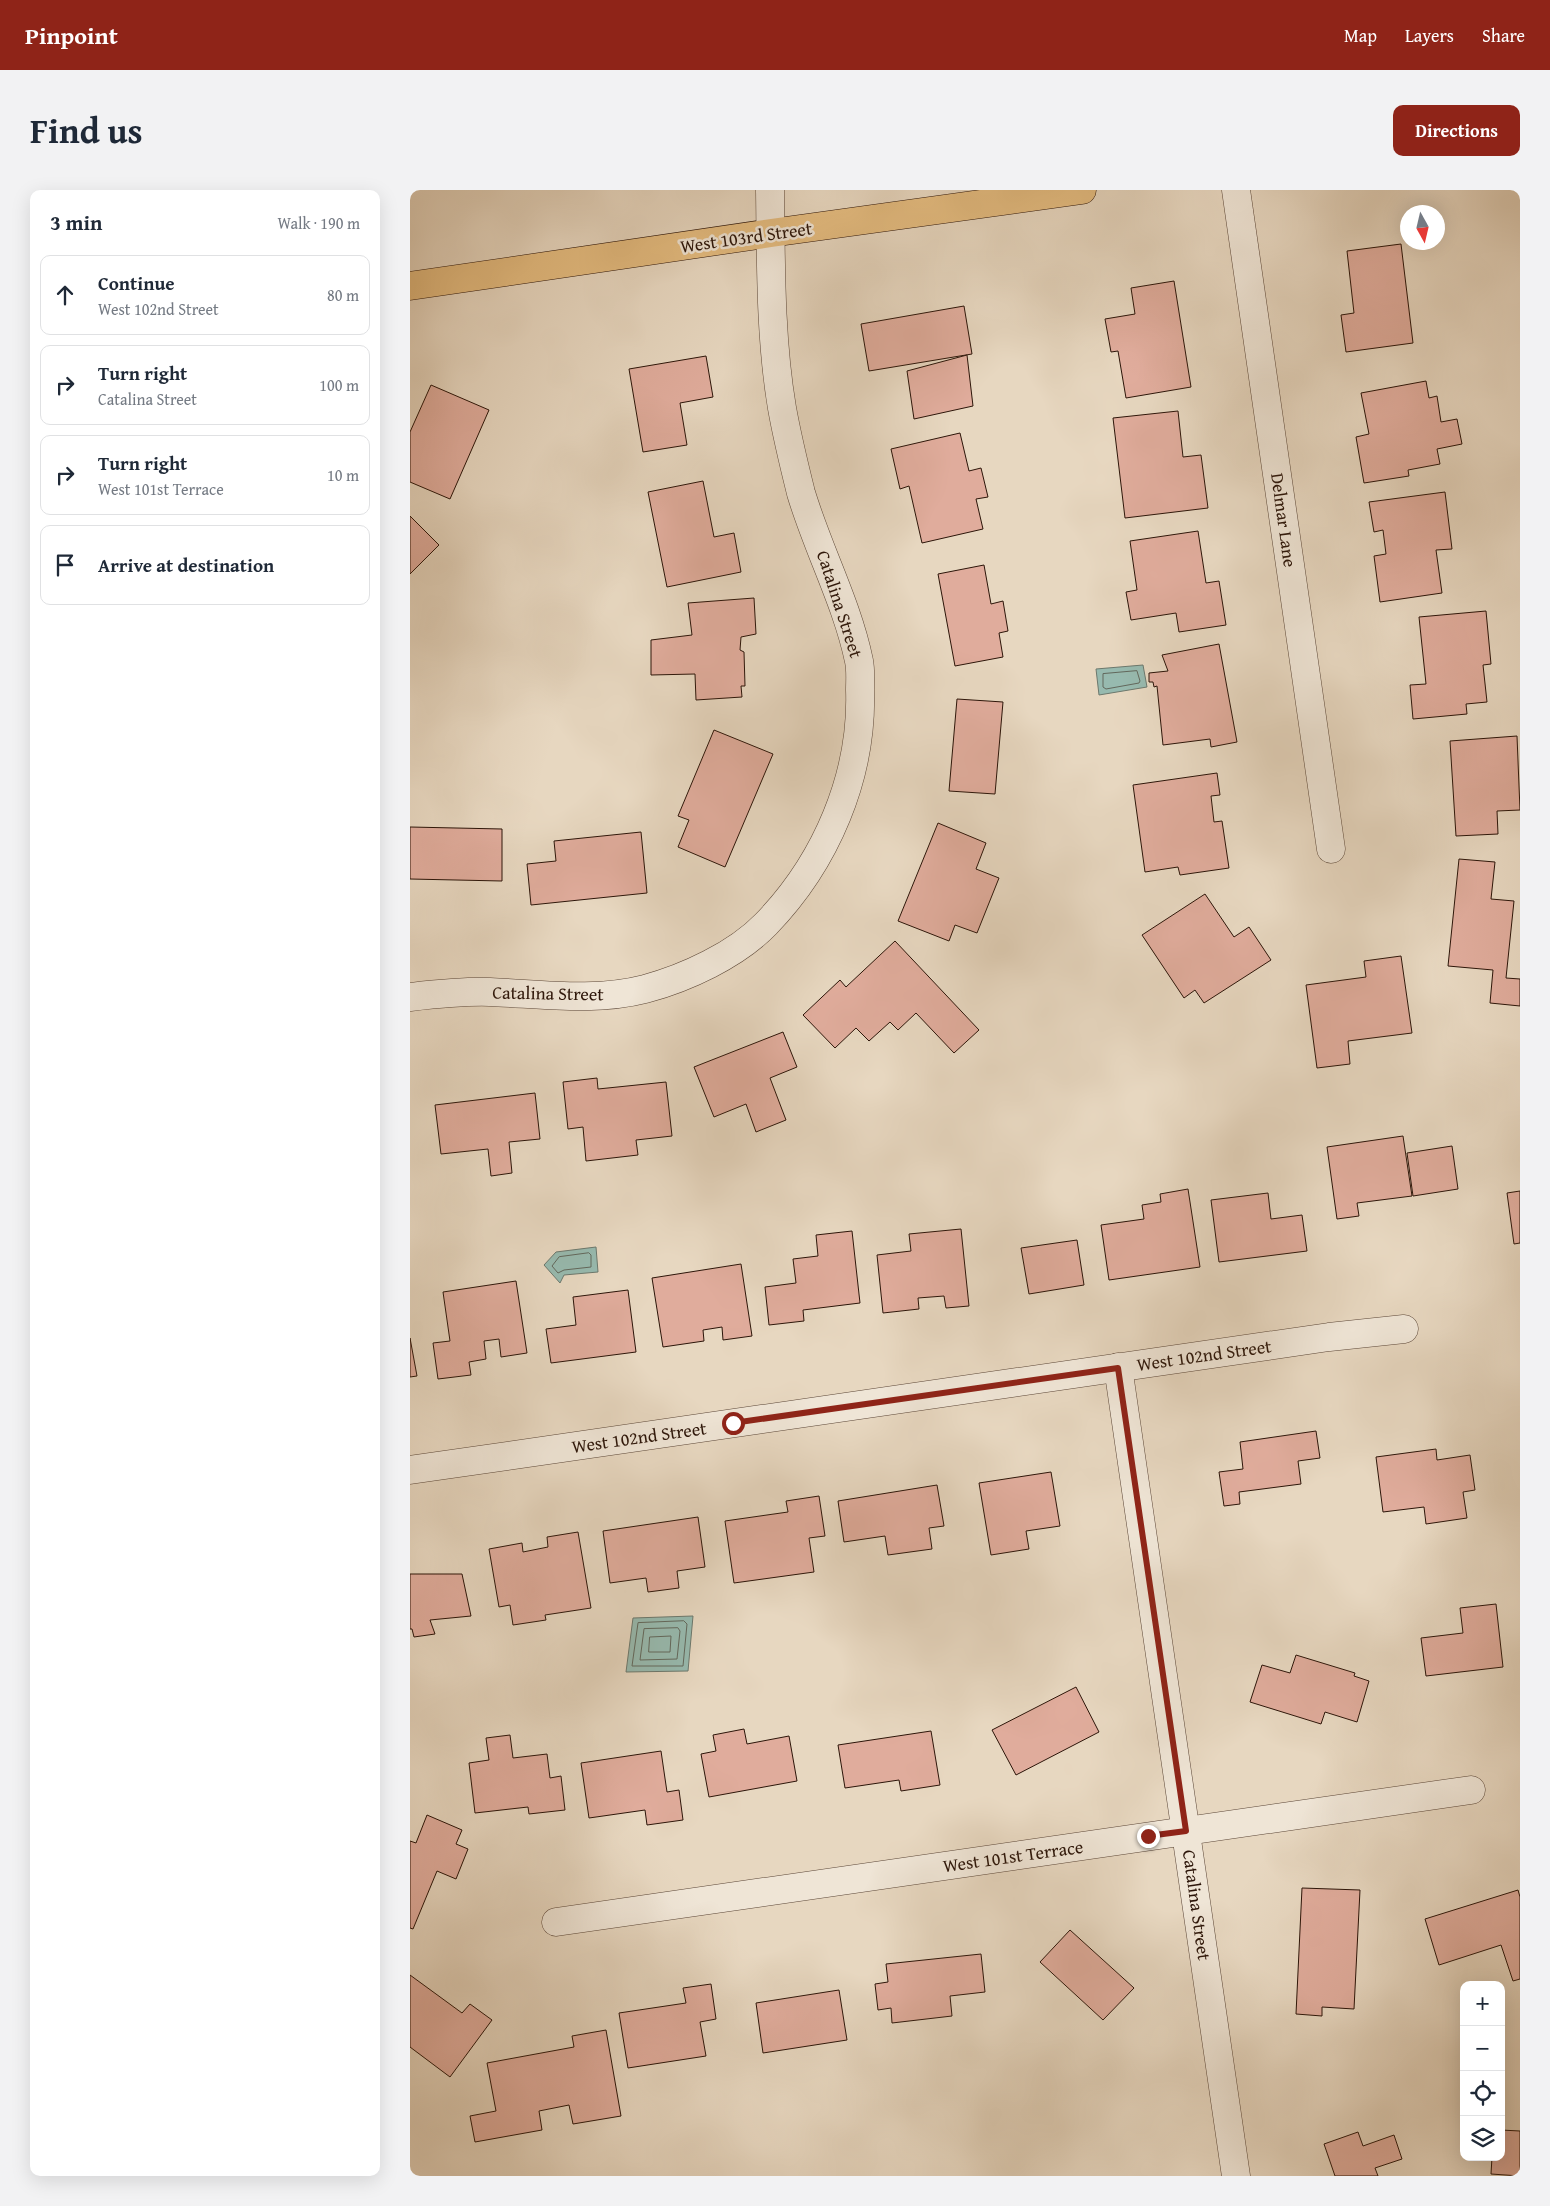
<!DOCTYPE html>
<html lang="en">
<head>
<meta charset="utf-8">
<style>
  body { margin:0; font-family:"Gentium Book Plus",serif; background:#f2f2f3; color:#1f2937 }
  .controls { position:absolute; right:15px; bottom:15px; display:grid; overflow:hidden; border-radius:10px; box-shadow:0 5px 20px #0002 }
  .controls button { width:45px; height:45px; display:grid; place-items:center; padding:0; border:0; border-bottom:1px solid #e0e1e3; background:#fff; color:#1f2937; font:25px sans-serif }
  .compass { position:absolute; left:990px; top:15px; width:45px; height:45px; border-radius:50%; background:#fff; box-shadow:0 5px 20px #0002; rotate:172deg }
  .stop { position:absolute; width:15px; height:15px; margin:-11px; border:4px solid #8f2418; border-radius:50%; background:#fff }
  .stop.end { background:#8f2418; border-color:#fff; box-shadow:0 1px 5px #0008 }
  .list { margin:0; padding:0; list-style:none }
  h2 { display:flex; justify-content:space-between; align-items:center; height:65px; margin:0; padding:0 20px; font-size:21px }
  h2 small { font-size:16px; font-weight:400; color:#747a83 }
  .list li { display:grid; grid-template-columns:32px 1fr auto; gap:15px; align-items:center; box-sizing:border-box; height:80px; margin:0 10px 10px; padding:0 10px; border:1px solid #e0e1e3; border-radius:10px }
  .list b { display:block; font-size:19px; white-space:nowrap }
  .list p { margin:0; font-size:16px; white-space:nowrap; color:#747a83 }
  .list em { font-size:16px; font-style:normal; color:#747a83 }
  .icon { flex:none; width:28px; height:28px; fill:none; stroke:currentColor; stroke-width:2; stroke-linecap:round; stroke-linejoin:round }
  .map { position:relative; flex:none; width:1110px; height:1986px; overflow:hidden; border-radius:10px }
  header { display:flex; align-items:center; gap:30px; box-sizing:border-box; height:70px; padding:0 25px; background:#8f2418; color:#fff }
  header strong { font-size:24px }
  nav { display:flex; gap:28px; margin-inline-start:auto; font-size:18px }
  .intro { display:flex; align-items:center; justify-content:space-between; box-sizing:border-box; height:120px; padding:0 30px }
  h1 { margin:0; font-size:35px }
  .button { padding:12px 22px; border-radius:10px; background:#8f2418; color:#fff; font-size:18px; font-weight:700 }
  main { display:flex; gap:30px; padding:0 30px }
  aside { flex:1; background:#fff; border-radius:10px; box-shadow:0 5px 20px #0002 }
  .map>svg:first-child { display:block }
</style>
</head>
<body>
<header>
<strong>Pinpoint</strong>
<nav><a>Map</a><a>Layers</a><a>Share</a></nav>
</header>
<div class="intro"><h1>Find us</h1><a class="button">Directions</a></div>
<main>
<aside>
<h2>3 min<small>Walk · 190 m</small></h2>
<ul class="list">
<li><svg class="icon" aria-label="ahead" viewBox="0 0 24 24"><path d="M12 20V5M6 11l6-6 6 6"/></svg><div><b>Continue</b><p>West 102nd Street</p></div><em>80 m</em></li>
<li><svg class="icon" aria-label="right" viewBox="0 0 24 24"><path d="M7 20v-9h11M14 6l5 5-5 5"/></svg><div><b>Turn right</b><p>Catalina Street</p></div><em>100 m</em></li>
<li><svg class="icon" aria-label="right" viewBox="0 0 24 24"><path d="M7 20v-9h11M14 6l5 5-5 5"/></svg><div><b>Turn right</b><p>West 101st Terrace</p></div><em>10 m</em></li>
<li><svg class="icon" aria-label="arrive" viewBox="0 0 24 24"><path d="M6 21V4h12l-3 4 3 4H6"/></svg><div><b>Arrive at destination</b></div></li>
</ul>
</aside>
<div class="map">
<svg width="1110" height="1986" viewBox="0 0 1110 1986">
  <rect width="100%" height="100%" fill="#e7d7c0"/>
  <filter id="stains"><feTurbulence type="fractalNoise" baseFrequency=".004" numOctaves="4"/><feColorMatrix values="0 0 0 0 .2 0 0 0 0 .09 0 0 0 0 .02 0 0 0 .5 -.17"/></filter>
  <radialGradient id="worn" r=".72"><stop offset=".6" stop-color="#630" stop-opacity="0"/><stop offset="1" stop-color="#630" stop-opacity=".3"/></radialGradient>
  <!-- water -->
  <g fill="#97baaf" stroke="#6c786d">
    <path d="M733,475L737,497L689,505L686,479Z"/>
    <path d="M186,1057L188,1082L154,1085L150,1093L134,1075L146,1062Z"/>
    <path d="M283,1426L278,1481L216,1482L223,1428Z"/>
  </g>
  <g fill="none" stroke-linecap="round" stroke-linejoin="round">
    <!-- shore -->
    <g stroke="#62685c" stroke-width="1">
      <path d="M727,481L730,491L729,493L696,499L693,497V484Z"/>
      <path d="M179,1063L181,1065V1077L154,1080L148,1083L142,1076L149,1067Z"/>
      <path d="M274,1431L277,1434L273,1476H222L228,1433Z"/>
      <path d="M268,1438L270,1441L267,1469L230,1470L234,1439Z"/>
      <path d="M240,1447L261,1446L260,1462H239Z"/>
    </g>
  </g>
  <!-- building -->
  <g fill="#e0ac9c" stroke="#2c1509">
    <path d="M991,54L1003,153L936,162L931,125L944,123L937,61Z"/>
    <path d="M764,91L781,197L716,208L708,161L701,162L695,129L725,124L721,98Z"/>
    <path d="M554,116L562,164L459,181L451,134Z"/>
    <path d="M557,165L563,216L504,229L497,181Z"/>
    <path d="M296,166L303,207L270,213L277,255L233,262L219,179Z"/>
    <path d="M1016,191L1019,208L1027,206L1031,232L1047,229L1052,254L1027,259L1030,274L998,280L999,286L954,293L946,247L959,244L951,203Z"/>
    <path d="M21,195L79,220L40,309L0,292V242Z"/>
    <path d="M768,221L773,267L791,265L798,318L715,328L703,228Z"/>
    <path d="M550,243L559,281L571,278L578,307L566,309L573,339L512,353L499,296L490,299L481,259Z"/>
    <path d="M293,291L304,347L324,343L331,382L257,397L238,302Z"/>
    <path d="M1035,302L1042,359L1026,360L1032,403L970,412L964,366L976,364L973,340L964,342L959,312Z"/>
    <path d="M0,326L29,355L0,384Z"/>
    <path d="M788,341L796,393L809,391L816,435L769,442L766,423L721,430L716,402L727,400L720,351Z"/>
    <path d="M574,375L581,414L593,411L598,441L589,443L593,467L545,476L528,384Z"/>
    <path d="M344,408L346,444L331,447L330,460L334,462L335,496H331L332,507L286,510L285,484L241,485V450L282,445L278,413Z"/>
    <path d="M1076,421L1081,474L1073,475L1077,512L1056,514L1057,524L1003,529L1000,495L1016,494L1009,427Z"/>
    <path d="M809,454L827,552L801,557L800,549L753,555L747,496L744,497L743,492H739V483L758,481L752,465Z"/>
    <path d="M547,509L593,512L585,604L539,601Z"/>
    <path d="M304,540L363,564L315,677L268,657L279,630L268,626Z"/>
    <path d="M1107,546L1110,620L1087,621L1088,644L1046,646L1040,551Z"/>
    <path d="M807,583L810,605L801,606L804,632L812,631L819,678L770,685L768,677L735,682L723,595Z"/>
    <path d="M528,633L576,653L566,679L589,688L567,743L545,735L539,751L488,731Z"/>
    <path d="M0,637L92,639V691L0,689Z"/>
    <path d="M231,642L237,703L121,715L117,674L146,671L144,651Z"/>
    <path d="M1049,669L1085,672L1081,709L1104,711L1096,788L1110,789V816L1080,813L1083,780L1038,776Z"/>
    <path d="M795,704L824,747L839,737L861,770L794,813L785,800L774,808L732,745Z"/>
    <path d="M485,751L569,840L544,863L506,823L488,840L480,832L459,851L446,838L425,858L393,825L430,790L436,797Z"/>
    <path d="M991,766L1002,843L938,851L940,874L907,878L896,795L956,787L954,771Z"/>
    <path d="M373,842L387,877L360,888L376,930L346,942L336,914L304,927L284,877Z"/>
    <path d="M187,888L188,899L256,892L262,946L226,950L228,965L176,971L173,937L158,939L153,892Z"/>
    <path d="M125,903L130,949L99,952L102,983L81,986L78,959L31,964L25,915Z"/>
    <path d="M993,946L1002,1006L947,1013L949,1026L927,1029L917,957Z"/>
    <path d="M1042,956L1048,999L1003,1006L997,963Z"/>
    <path d="M778,999L790,1077L699,1090L691,1035L734,1029L732,1015L751,1012L750,1004Z"/>
    <path d="M1110,1001V1053L1104,1054L1097,1003Z"/>
    <path d="M858,1003L861,1029L892,1025L897,1061L809,1072L801,1010Z"/>
    <path d="M551,1039L559,1116L536,1118L534,1106L508,1108L509,1119L473,1123L467,1065L501,1061L499,1044Z"/>
    <path d="M442,1041L450,1113L393,1120L394,1131L359,1135L355,1097L386,1093L383,1069L408,1066L406,1045Z"/>
    <path d="M667,1050L674,1095L619,1104L611,1058Z"/>
    <path d="M331,1074L342,1146L313,1150L312,1137L293,1140L294,1151L253,1157L242,1088Z"/>
    <path d="M106,1091L117,1163L91,1167L89,1149L74,1151L76,1169L59,1172L61,1185L28,1189L23,1153L40,1151L33,1102Z"/>
    <path d="M218,1100L226,1162L141,1173L136,1139L166,1135L163,1107Z"/>
    <path d="M0,1148L7,1186L0,1187Z"/>
    <path d="M906,1241L910,1268L888,1271L891,1294L829,1302L830,1314L814,1316L809,1282L833,1279L830,1252Z"/>
    <path d="M1026,1259L1027,1270L1060,1265L1065,1300L1053,1302L1057,1328L1016,1334L1014,1317L973,1322L966,1267Z"/>
    <path d="M641,1282L650,1336L616,1341L619,1359L581,1365L569,1293Z"/>
    <path d="M527,1295L534,1336L519,1338L522,1359L478,1365L475,1346L434,1352L428,1311Z"/>
    <path d="M409,1306L415,1346L399,1348L404,1382L324,1393L315,1331L378,1322L376,1311Z"/>
    <path d="M288,1327L295,1377L267,1381L269,1398L238,1402L236,1388L200,1393L193,1341Z"/>
    <path d="M168,1342L181,1418L135,1425L136,1430L103,1435L100,1415L89,1417L79,1359L112,1353L113,1362L138,1357L137,1347Z"/>
    <path d="M0,1384H52L61,1426L20,1430L25,1444L4,1447L2,1439H0Z"/>
    <path d="M1086,1414L1093,1477L1016,1486L1011,1448L1053,1443L1050,1418Z"/>
    <path d="M886,1465L945,1483L944,1486L959,1491L947,1532L915,1522L911,1534L840,1512L852,1475L880,1483Z"/>
    <path d="M666,1497L689,1542L606,1585L582,1540Z"/>
    <path d="M334,1539L337,1554L379,1546L387,1591L299,1607L291,1564L306,1561L303,1545Z"/>
    <path d="M521,1541L530,1595L491,1601L489,1590L435,1598L428,1555Z"/>
    <path d="M100,1545L103,1568L137,1564L140,1588L151,1586L155,1620L119,1624L118,1617L65,1623L59,1573L79,1570L76,1548Z"/>
    <path d="M251,1561L257,1602L269,1600L273,1630L237,1635L235,1620L179,1628L171,1573Z"/>
    <path d="M17,1625L52,1640L46,1654L58,1659L46,1689L27,1681L3,1739L0,1738V1651L6,1653Z"/>
    <path d="M892,1698L950,1700L944,1819L912,1817V1826L886,1824Z"/>
    <path d="M1108,1700L1110,1707V1789L1103,1791L1091,1755L1029,1775L1015,1729Z"/>
    <path d="M660,1740L724,1798L693,1830L630,1772Z"/>
    <path d="M571,1764L575,1802L540,1806L542,1826L482,1833L481,1818L468,1820L465,1794L478,1792L476,1774Z"/>
    <path d="M0,1785L52,1823L60,1814L82,1830L40,1887L0,1857Z"/>
    <path d="M301,1794L306,1829L290,1832L296,1866L218,1878L209,1823L276,1813L273,1798Z"/>
    <path d="M429,1800L437,1850L353,1863L346,1813Z"/>
    <path d="M196,1840L211,1926L163,1934L159,1915L129,1921L132,1940L65,1952L60,1926L86,1921L77,1873L164,1857L162,1846Z"/>
    <path d="M1091,1940L1110,1941V1986L1081,1984L1082,1967H1091Z"/>
    <path d="M948,1942L953,1956L984,1945L992,1969L965,1978L968,1986H925L914,1954Z"/>
  </g>
  <g fill="none" stroke-linecap="round" stroke-linejoin="round">
    <defs>
      <g id="minor">
        <path d="M826,0L921,659"/>
        <path d="M0,807C27,804 54,801 80,802C131,804 185,812 235,799C276,788 326,765 356,734C416,672 453,586 450,500C450,491 451,481 449,471C437,413 408,360 391,303C384,275 377,246 372,218C360,147 361,72 360,0"/>
        <path d="M708,1177L826,1986"/>
        <path d="M0,1280L919,1147L994,1139"/>
        <path d="M146,1732L1061,1600"/>
      </g>
      <path id="major" d="M0,96L361,43L672,0"/>
    </defs>
    <!-- minor casing -->
    <use href="#minor" stroke="#5b4637" stroke-width="29"/>
    <!-- major casing -->
    <use href="#major" stroke="#2c1509" stroke-width="29"/>
    <!-- minor -->
    <use href="#minor" stroke="#efe5d6" stroke-width="28"/>
    <!-- major -->
    <use href="#major" stroke="#e4bc80" stroke-width="28"/>
  </g>
  <g fill="none" stroke-linecap="round" stroke-linejoin="round">
    <!-- route -->
    <path stroke="#8f2418" stroke-width="6" d="M323,1233L708,1178L776,1641L738,1646"/>
  </g>
  <g text-anchor="middle" dominant-baseline="central" stroke-width="5" stroke-linejoin="round" paint-order="stroke">
    <!-- street labels -->
    <g font-size="18" fill="#2c1509" stroke="#efe5d6">
      <text transform="translate(336 47) rotate(-8)">West 103rd Street</text>
      <text transform="translate(874 330) rotate(82)">Delmar Lane</text>
      <text transform="translate(430 414) rotate(72)">Catalina Street</text>
      <text transform="translate(138 803) rotate(1)">Catalina Street</text>
      <text transform="translate(794 1165) rotate(-8)">West 102nd Street</text>
      <text transform="translate(229 1247) rotate(-8)">West 102nd Street</text>
      <text transform="translate(603 1666) rotate(-8)">West 101st Terrace</text>
      <text transform="translate(787 1715) rotate(82)">Catalina Street</text>
    </g>
  </g>
  <rect width="100%" height="100%" filter="url(#stains)"/>
  <rect width="100%" height="100%" fill="url(#worn)"/>
</svg>
<div class="controls">
<button>+</button>
<button>−</button>
<button><svg class="icon" aria-label="locate" viewBox="0 0 24 24"><circle cx="12" cy="12" r="6"/><path d="M12 2v4M12 18v4M2 12h4M18 12h4"/></svg></button>
<button><svg class="icon" aria-label="layers" viewBox="0 0 24 24"><path d="M12 4l9 5-9 5-9-5zM3 14l9 5 9-5"/></svg></button>
</div>
<svg class="compass" viewBox="-18 -18 36 36"><path d="M0-13l5 13h-10z" fill="#e53935"/><path d="M0 13l5-13h-10z" fill="#747a83"/></svg>
<div class="stop" style="left:323px;top:1233px"></div>
<div class="stop end" style="left:738px;top:1646px"></div>
</div>
</main>
</body>
</html>
